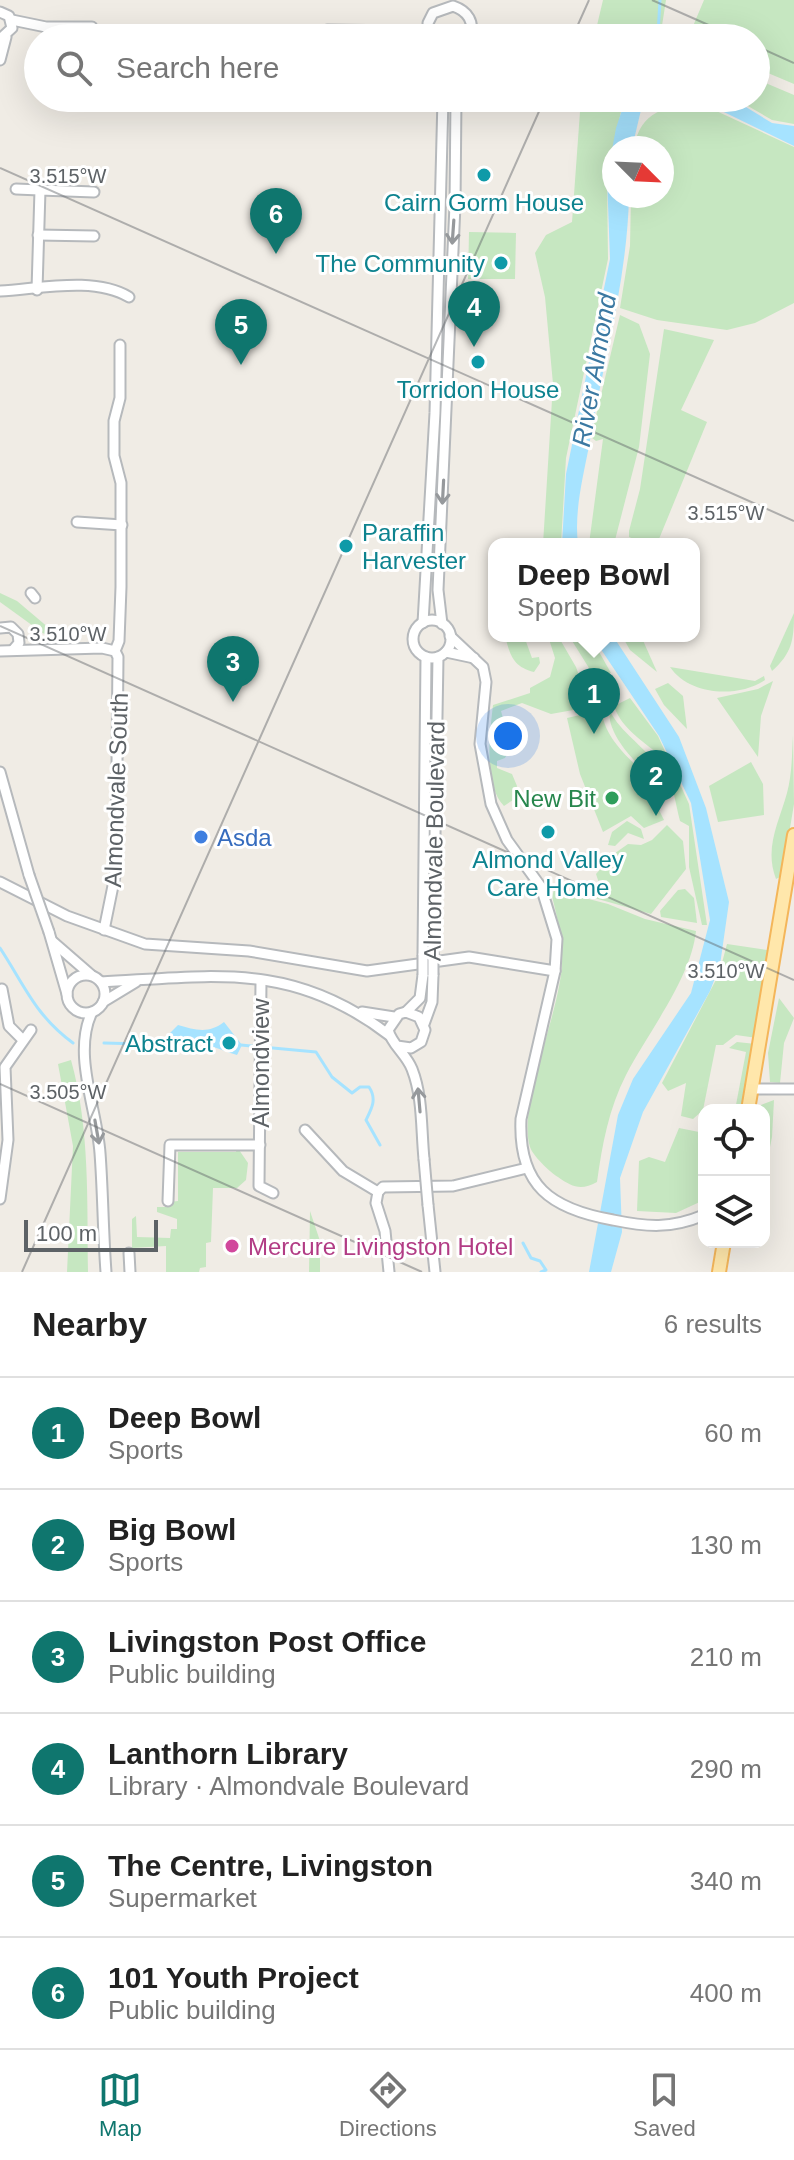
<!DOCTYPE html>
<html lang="en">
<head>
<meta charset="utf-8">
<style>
  body { margin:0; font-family:Helvetica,sans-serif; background:#f2f2f2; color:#222 }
  .controls { position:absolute; right:24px; bottom:24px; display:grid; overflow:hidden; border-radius:16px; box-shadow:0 8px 32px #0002 }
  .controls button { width:72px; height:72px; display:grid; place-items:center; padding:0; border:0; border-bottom:2px solid #e0e0e0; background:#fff; color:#222; font:40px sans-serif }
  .compass { position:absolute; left:602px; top:136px; width:72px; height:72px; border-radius:50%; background:#fff; box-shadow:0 8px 32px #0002; rotate:114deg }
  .scale { position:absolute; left:24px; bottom:20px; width:134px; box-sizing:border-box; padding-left:8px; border:4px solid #5d6266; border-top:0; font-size:22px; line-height:28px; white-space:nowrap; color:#5d6266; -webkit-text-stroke:6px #fff; paint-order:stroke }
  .you { position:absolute; left:508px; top:736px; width:28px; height:28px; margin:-20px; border:6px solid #fff; border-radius:50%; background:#1a73e8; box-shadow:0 0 0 12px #1a73e833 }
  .badge { display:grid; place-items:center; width:52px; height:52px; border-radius:50%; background:#0f766e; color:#fff; font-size:26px; font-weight:700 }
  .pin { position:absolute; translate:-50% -66px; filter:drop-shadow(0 2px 4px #0008) }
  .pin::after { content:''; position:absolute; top:42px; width:28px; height:24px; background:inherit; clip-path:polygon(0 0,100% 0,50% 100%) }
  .popup { position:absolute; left:488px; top:538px; width:212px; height:104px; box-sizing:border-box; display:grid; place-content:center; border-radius:16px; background:#fff; filter:drop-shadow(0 2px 6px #0005); font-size:26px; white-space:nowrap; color:#767676 }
  .popup b { font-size:30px; color:#222 }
  .popup::after { content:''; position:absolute; left:50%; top:100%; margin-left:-16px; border:16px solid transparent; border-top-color:#fff }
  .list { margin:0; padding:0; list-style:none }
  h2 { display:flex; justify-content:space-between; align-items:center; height:104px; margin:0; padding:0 32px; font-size:34px }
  h2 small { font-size:26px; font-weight:400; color:#767676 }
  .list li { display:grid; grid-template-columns:52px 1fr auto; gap:24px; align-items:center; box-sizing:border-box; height:112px; padding:0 32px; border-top:2px solid #e0e0e0 }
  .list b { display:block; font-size:30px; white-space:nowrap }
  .list p { margin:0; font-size:26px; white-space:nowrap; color:#767676 }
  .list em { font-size:26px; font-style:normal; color:#767676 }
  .icon { flex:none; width:44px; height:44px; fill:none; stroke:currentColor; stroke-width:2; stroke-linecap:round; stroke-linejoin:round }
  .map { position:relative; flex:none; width:794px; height:1272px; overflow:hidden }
  .search { position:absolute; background:#fff; box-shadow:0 8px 32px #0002; left:24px; right:24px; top:24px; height:88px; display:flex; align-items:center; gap:20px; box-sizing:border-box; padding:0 28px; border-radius:44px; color:#767676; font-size:30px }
  .sheet { height:776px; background:#fff }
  nav { display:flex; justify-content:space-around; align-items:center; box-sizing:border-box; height:112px; border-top:2px solid #e0e0e0; background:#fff; font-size:22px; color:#767676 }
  nav a { display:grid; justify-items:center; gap:4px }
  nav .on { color:#0f766e }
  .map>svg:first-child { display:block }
</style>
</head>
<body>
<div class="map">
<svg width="794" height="1272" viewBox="0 0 794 1272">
  <rect width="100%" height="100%" fill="#f0ece5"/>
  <!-- green -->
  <g fill="#c6e7c1">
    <path d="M603,0H666L661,32L667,38H594Z"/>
    <path d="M704,0H794V84L756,68V38H688Z"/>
    <path d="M756,79L794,95V124L772,120L734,98H756Z"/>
    <path d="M581,98H624L607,176L608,259L566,458L561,544H543L553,384L545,297L535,253L546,235L572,222Z"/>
    <path d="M699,103L794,147V303L755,323L727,330L657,320L620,308L630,246L631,196H662V148H634C640,111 666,106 699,103Z"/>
    <path d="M469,232L516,233L515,279H468Z"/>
    <path d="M620,315L639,324L650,354L639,447L614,544H589L603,439L596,441L591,437Z"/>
    <path d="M664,329L714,340L681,410L707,422L659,539L660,544H646L629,537V531L640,489Z"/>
    <path d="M0,593L17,601L56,634L47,636L0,602Z"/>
    <path d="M794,613C794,640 792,653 772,671L770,666Z"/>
    <path d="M505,636H524L532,658L539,657L540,663L534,672C513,667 510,655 505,636Z"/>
    <path d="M548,636H558L576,667L590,707L551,714L522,703L501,711L511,747L505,758L497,761V768L512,774L517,786L513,800L504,806C483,785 490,731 493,705L530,693V688L550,677L555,658Z"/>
    <path d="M569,636H590L611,673L594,676Z"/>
    <path d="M622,636H641L657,672L630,650Z"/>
    <path d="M670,667L755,681L764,676L765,680C738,698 690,696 670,667Z"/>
    <path d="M773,681L761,716L758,757L717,698L758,689Z"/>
    <path d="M668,683L683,696L687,729L664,705L655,689Z"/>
    <path d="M630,698L658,736L689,804L707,925H702L689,867V826L680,821C674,799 671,764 652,749C638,738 620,725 614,706Z"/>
    <path d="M602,710C603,742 641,768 661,789L663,797L658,808L664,820L644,828L631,816L603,832L580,774L567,718Z"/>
    <path d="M610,711C624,739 656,751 664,782C644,776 605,734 610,711Z"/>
    <path d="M793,735L794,804L782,876L776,879C764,848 779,822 787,793C792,775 792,754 793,735Z"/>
    <path d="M751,762L763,784L764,815L718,822L709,786Z"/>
    <path d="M627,821L641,829L644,839L628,833L615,846L608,845L612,832Z"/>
    <path d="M667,825L683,841L686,869L651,914L573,892L599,883L596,874L604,865L601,863L628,844L641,845L652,840Z"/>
    <path d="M685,889L694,898L697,923L661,917L660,911L678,890Z"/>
    <path d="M554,890L608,904L645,919L696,931C691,979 648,1032 626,1075C609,1108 602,1145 597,1182C581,1191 572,1187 558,1177C550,1172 533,1156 530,1147C517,1105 561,1011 562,962C563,939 557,917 552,896Z"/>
    <path d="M727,944L767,950L757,1038L736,1035L723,1045H716L703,1110L693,1119L681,1116L686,1083L668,1091L662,1083L719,974Z"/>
    <path d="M779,998L794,1018L784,1043L780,1083L770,1082L768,1053Z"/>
    <path d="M737,1042L756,1044L744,1110H735L746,1052L729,1048Z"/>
    <path d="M71,1060C90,1128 87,1202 88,1272H67L73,1146L58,1064Z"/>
    <path d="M774,1100L772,1137L764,1177L761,1105Z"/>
    <path d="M679,1128L704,1133V1200L676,1213L637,1211L639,1161L649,1157L665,1162Z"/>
    <path d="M237,1147L248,1163L246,1180L237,1188H213L211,1242L206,1243V1267L200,1268L199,1272H166V1246L132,1248V1219L136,1216L137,1237L170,1238L171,1229H177V1219L157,1212V1207H170V1202L178,1201V1152H236Z"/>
    <path d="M310,1211L320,1241V1272H309Z"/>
  </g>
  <!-- water -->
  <g fill="#a6e3ff">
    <path d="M626,98H659L641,110L632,148H614V196H629C627,282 603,362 589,446C583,477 574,512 578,544H562L566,474L610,259L607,177L616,128Z"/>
    <path d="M695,98H731L772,123L794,126V146Z"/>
    <path d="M592,636H613L679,737L706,808L729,902L720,965L710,991L643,1112L620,1178L622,1232L611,1272H589L618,1115L633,1079L691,993L710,920L691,803L659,736Z"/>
    <path d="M224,1022L242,1045L237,1055C211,1047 188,1033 162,1049L139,1044L163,1040L178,1025C195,1030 209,1034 224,1022Z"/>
  </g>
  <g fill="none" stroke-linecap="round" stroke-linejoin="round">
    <!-- stream -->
    <g stroke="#a6e3ff" stroke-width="3">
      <path d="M660,0L658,34L661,38"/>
      <path d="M0,948C25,986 35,1015 73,1043"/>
      <path d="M104,1043L141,1044"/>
      <path d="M241,1045L316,1052L332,1077L352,1093L360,1087H369C377,1099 372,1108 366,1120L380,1145"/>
      <path d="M523,1243L531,1258L540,1261L546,1270L541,1272"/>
    </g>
    <defs>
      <g id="minor">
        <path d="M0,12L9,16L12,28L0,39"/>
        <path d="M12,20L46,27H92"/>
        <path d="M327,30L407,31L425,38"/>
        <path d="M429,38L428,23L433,13L453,6C468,11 475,22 470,38"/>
        <path d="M0,60L6,37"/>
        <path d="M16,189L40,190"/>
        <path d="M38,235L94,236"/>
        <path d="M37,290L40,190L94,192"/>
        <path d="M0,291C39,289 94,276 129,297"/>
        <path d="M77,522L122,525"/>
        <path d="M31,593L35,598"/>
        <circle cx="432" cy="639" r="19"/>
        <path d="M423,623L435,413L443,98"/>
        <path d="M442,624L438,590L455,205L456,98"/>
        <path d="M0,628L11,627L18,634L19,643L13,650"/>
        <path d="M450,636L483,667L486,682L480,744L491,804L507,840L541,887L557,939L555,971L521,1119C518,1186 551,1209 613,1220C647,1227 671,1229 704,1215"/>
        <path d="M0,651L102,648L115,651L118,657L116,871L104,930"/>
        <path d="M115,651L119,641L121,587V483L114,456V421L120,398V345"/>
        <path d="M446,652L474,658"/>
        <path d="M0,772L29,875"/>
        <path d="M0,882L67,916L145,944L249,951L367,971L469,957L555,971"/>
        <path d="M49,932L67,994"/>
        <path d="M53,942L91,975"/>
        <path d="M433,953L438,657"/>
        <path d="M423,955L426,657"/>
        <circle cx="86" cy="994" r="19"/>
        <path d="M261,981L259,1186L273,1193"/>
        <path d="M101,982C214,976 293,961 389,1035"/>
        <path d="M2,989L9,1026L22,1039"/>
        <path d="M103,1002L136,982"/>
        <path d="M92,1012C72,1054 97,1109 100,1153C103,1193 103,1232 106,1272"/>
        <path d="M362,1012L394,1017"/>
        <path d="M406,1012L420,998L423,975"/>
        <path d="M424,1024L432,1002L433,975"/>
        <path d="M397,1046L411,1048L421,1042L425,1030L419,1017L406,1012L399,1014L388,1030C392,1045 406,1054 412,1069C423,1097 421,1129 424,1159"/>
        <path d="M752,1089H794"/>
        <path d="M305,1130L343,1171L378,1192"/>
        <path d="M0,1199L8,1140L5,1067L31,1030"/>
        <path d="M168,1201L170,1145H260"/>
        <path d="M428,1205L435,1272"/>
        <path d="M129,1253L130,1272"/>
        <path d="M389,1272L385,1231L376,1203L378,1192L383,1187L453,1186L527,1168"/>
      </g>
      <g id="major">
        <path d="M748,1110L794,835"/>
        <path d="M719,1272L724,1242"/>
      </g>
    </defs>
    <!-- minor casing -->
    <use href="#minor" stroke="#b6b9bc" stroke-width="13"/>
    <!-- major casing -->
    <use href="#major" stroke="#f4b65a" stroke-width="16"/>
    <!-- minor -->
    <use href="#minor" stroke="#fff" stroke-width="9"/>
    <!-- major -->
    <use href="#major" stroke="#ffe7ab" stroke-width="12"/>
    <defs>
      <g id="minor-bridge">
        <path d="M29,875L49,932"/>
        <path d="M433,953V975"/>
        <path d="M423,955V975"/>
        <path d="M424,1159L428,1205"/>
      </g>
    </defs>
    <!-- minor-bridge casing -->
    <use href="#minor-bridge" stroke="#b6b9bc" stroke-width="13" stroke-linecap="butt"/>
    <!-- minor-bridge -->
    <use href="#minor-bridge" stroke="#fff" stroke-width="9"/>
  </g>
  <!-- one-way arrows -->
  <defs><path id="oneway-shaft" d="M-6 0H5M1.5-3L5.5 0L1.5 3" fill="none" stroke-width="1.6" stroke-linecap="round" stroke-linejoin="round" transform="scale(2)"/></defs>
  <g stroke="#96999c">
    <use href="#oneway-shaft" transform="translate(453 232) rotate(94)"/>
    <use href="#oneway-shaft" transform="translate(443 492) rotate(93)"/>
    <use href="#oneway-shaft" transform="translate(419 1100) rotate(-95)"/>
    <use href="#oneway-shaft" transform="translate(97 1132) rotate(80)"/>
  </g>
  <!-- ticks -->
  <path fill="none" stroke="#5d6266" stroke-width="2" stroke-opacity="0.45" d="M652,0L738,38M572,38L589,0M756,46L794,63M0,168L794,521M0,626L794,980M0,1084L422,1272M22,1272L545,98"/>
  <!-- markers -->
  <g fill="#0f9aa8" stroke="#fff" stroke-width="3">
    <circle cx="484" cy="175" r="8"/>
    <circle cx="501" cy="263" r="8"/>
    <circle cx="478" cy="362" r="8"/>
    <circle cx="346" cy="546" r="8"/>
    <circle cx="548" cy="832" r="8"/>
    <circle cx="229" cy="1043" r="8"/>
  </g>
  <circle fill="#2e9e5b" stroke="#fff" stroke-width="3" cx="612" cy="798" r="8"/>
  <circle fill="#3f7fe0" stroke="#fff" stroke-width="3" cx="201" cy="837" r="8"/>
  <circle fill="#d1479c" stroke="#fff" stroke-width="3" cx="232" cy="1246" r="8"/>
  <g text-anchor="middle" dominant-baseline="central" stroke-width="6" stroke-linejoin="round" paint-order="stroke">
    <!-- culture labels -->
    <g font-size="24" fill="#0d838f" stroke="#fff">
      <text x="484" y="202">Cairn Gorm House</text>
      <text x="485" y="263" text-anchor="end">The Community</text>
      <text x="478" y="389">Torridon House</text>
      <text x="362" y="532" text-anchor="start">Paraffin<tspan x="362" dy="28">Harvester</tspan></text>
      <text x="548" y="859">Almond Valley<tspan x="548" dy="28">Care Home</tspan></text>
      <text x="213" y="1043" text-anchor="end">Abstract</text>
    </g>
    <!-- street labels -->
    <g font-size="24" fill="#5d6266" stroke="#fff">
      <text transform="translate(116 790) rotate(-88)">Almondvale South</text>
      <text transform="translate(434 841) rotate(-89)">Almondvale Boulevard</text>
      <text transform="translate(260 1063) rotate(-90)">Almondview</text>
    </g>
    <!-- leisure labels -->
    <g font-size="24" fill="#27864d" stroke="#fff" text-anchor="end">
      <text x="596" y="798">New Bit</text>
    </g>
    <!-- shop labels -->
    <g font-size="24" fill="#366cbe" stroke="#fff" text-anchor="start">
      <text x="217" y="837">Asda</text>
    </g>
    <!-- hotel labels -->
    <g font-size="24" fill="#b23c85" stroke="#fff" text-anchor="start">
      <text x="248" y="1246">Mercure Livingston Hotel</text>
    </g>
    <!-- water labels -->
    <g font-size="26" font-style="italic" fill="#3b79a2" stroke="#fff">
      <text transform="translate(594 370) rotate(-80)">River Almond</text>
    </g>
  </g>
  <g font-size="20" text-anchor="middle" fill="#5d6266" stroke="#fff" stroke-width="6" stroke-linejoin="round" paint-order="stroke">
    <text x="68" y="183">3.515°W</text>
    <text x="726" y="520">3.515°W</text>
    <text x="68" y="641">3.510°W</text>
    <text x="726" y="978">3.510°W</text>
    <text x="68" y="1099">3.505°W</text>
  </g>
</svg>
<div class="controls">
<button><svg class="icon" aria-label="locate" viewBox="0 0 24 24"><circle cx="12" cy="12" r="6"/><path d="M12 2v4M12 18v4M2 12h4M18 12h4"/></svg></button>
<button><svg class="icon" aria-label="layers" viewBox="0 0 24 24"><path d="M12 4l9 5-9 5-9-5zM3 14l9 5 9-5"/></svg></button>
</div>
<svg class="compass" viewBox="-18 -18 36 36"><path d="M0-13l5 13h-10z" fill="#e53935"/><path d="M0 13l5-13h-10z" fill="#767676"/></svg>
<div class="scale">100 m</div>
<div class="you"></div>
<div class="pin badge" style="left:594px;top:734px">1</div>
<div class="popup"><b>Deep Bowl</b>Sports</div>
<div class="pin badge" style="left:656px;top:816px">2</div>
<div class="pin badge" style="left:233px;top:702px">3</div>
<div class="pin badge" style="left:474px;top:347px">4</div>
<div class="pin badge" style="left:241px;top:365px">5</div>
<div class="pin badge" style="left:276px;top:254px">6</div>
<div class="search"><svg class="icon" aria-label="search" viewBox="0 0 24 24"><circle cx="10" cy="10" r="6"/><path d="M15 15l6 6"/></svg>Search here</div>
</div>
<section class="sheet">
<h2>Nearby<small>6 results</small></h2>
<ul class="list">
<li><span class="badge">1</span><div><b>Deep Bowl</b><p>Sports</p></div><em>60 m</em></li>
<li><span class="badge">2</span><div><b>Big Bowl</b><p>Sports</p></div><em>130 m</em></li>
<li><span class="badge">3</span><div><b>Livingston Post Office</b><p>Public building</p></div><em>210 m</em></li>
<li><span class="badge">4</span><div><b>Lanthorn Library</b><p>Library · Almondvale Boulevard</p></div><em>290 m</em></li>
<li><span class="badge">5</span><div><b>The Centre, Livingston</b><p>Supermarket</p></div><em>340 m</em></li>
<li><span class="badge">6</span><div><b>101 Youth Project</b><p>Public building</p></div><em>400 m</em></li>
</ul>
</section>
<nav>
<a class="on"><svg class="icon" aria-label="map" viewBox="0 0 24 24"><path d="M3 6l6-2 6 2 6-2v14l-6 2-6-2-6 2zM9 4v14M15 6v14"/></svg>Map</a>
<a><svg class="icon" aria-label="directions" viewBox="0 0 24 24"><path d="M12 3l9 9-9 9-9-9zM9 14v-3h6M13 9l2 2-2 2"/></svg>Directions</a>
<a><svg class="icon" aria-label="saved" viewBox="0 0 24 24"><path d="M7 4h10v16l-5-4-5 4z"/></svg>Saved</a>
</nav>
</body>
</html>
